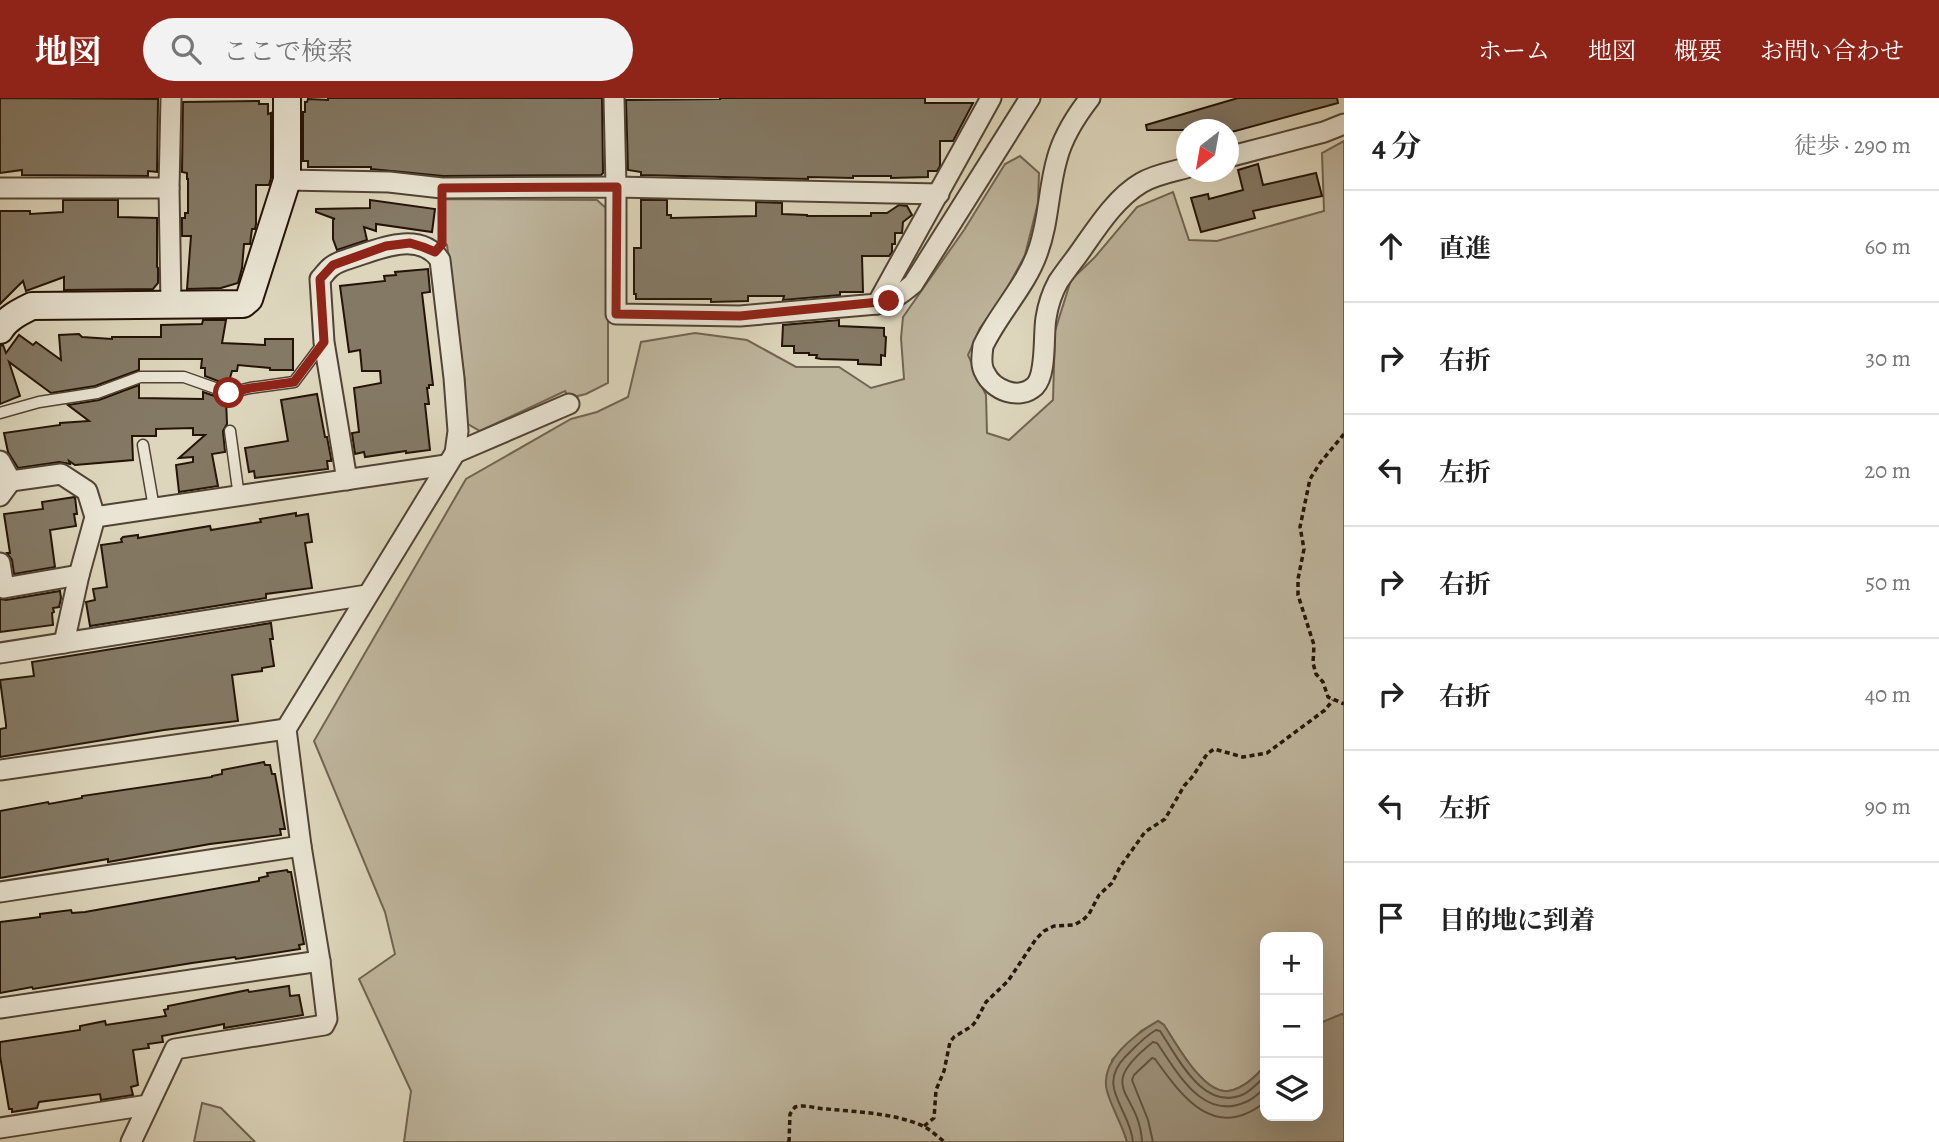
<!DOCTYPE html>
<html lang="ja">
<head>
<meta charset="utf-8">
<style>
  body { margin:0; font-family:Alegreya,"Noto Serif JP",serif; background:#f2f2f2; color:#222 }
  .controls { position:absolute; right:21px; bottom:21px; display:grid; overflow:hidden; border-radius:14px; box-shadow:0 7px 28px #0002 }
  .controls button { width:63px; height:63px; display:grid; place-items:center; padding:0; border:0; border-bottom:2px solid #e0e0e0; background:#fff; color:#222; font:35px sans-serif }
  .compass { position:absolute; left:1176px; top:21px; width:63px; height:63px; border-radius:50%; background:#fff; box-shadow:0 7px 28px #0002; rotate:211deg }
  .stop { position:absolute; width:21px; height:21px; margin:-16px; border:5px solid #8f2418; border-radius:50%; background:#fff }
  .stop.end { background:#8f2418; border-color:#fff; box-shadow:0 2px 7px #0008 }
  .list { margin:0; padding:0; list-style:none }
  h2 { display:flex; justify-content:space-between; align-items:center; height:91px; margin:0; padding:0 28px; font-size:30px }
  h2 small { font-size:23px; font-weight:400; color:#767676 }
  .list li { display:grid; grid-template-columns:46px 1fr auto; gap:21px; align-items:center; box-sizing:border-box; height:112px; padding:0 28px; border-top:2px solid #e0e0e0 }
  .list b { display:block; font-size:26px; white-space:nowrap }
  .list em { font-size:23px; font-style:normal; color:#767676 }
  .icon { flex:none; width:38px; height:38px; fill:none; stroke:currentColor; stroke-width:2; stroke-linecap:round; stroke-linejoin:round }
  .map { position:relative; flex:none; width:1344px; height:1044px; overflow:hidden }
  header { display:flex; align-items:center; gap:42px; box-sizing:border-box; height:98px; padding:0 35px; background:#8f2418; color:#fff }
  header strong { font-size:33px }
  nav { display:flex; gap:38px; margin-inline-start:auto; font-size:24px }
  .search { width:490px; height:63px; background:#f2f2f2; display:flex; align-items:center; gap:18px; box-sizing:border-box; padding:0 24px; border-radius:38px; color:#767676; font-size:26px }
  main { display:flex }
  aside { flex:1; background:#fff }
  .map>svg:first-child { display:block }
</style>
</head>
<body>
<header>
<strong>地図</strong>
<div class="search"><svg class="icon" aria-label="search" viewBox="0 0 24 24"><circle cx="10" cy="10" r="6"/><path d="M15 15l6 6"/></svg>ここで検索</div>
<nav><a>ホーム</a><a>地図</a><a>概要</a><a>お問い合わせ</a></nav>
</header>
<main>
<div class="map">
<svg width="1344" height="1044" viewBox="0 0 1344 1044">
  <rect width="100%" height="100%" fill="#ddd6bc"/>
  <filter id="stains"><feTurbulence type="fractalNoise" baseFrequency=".00286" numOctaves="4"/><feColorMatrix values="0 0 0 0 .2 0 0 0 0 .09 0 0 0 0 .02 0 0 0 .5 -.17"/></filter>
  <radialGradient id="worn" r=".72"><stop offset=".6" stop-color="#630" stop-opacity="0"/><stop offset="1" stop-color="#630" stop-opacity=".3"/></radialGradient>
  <!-- green -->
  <g fill="#beb59d" stroke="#716452" stroke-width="2">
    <path d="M1344,43V918L1342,916L1318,926V839H1265V968C1255,979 1243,991 1228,993C1203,996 1176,945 1164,927L1158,923L1141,933L1112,962L1108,995L1123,1029L1127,1044H404L411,993L359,881L395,856L385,814L314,643L466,381L571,321L597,314L628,299L641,244L695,235L747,242L796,269H839L871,290L904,281L901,240L903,219L964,132L1005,66L1020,58L1039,75L1038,105L1025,157L1003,198L980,230L968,257L986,297L987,335L1009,342L1053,302L1055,233L1071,182L1095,159L1137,109L1173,94L1189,142L1217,143L1324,113L1322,55Z"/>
    <path d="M445,101L597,102L608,112V285L586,296L569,300L565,293L480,333L466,325L465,285L447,147L445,145Z"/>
    <path d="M202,1005L221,1010L255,1044H194Z"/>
  </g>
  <!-- water -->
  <path fill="#9e947e" stroke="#6d614e" stroke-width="2" d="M1342,916L1344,918V1044H1127C1122,1026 1112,1011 1107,993C1099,963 1134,937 1158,923L1164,927C1176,945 1203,996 1228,993C1243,991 1255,979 1265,968V1018H1318V926Z"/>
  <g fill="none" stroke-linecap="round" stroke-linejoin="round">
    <!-- shore -->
    <g stroke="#615442" stroke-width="2">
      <path d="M1133,1044C1130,1010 1095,989 1126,958C1136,948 1144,939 1156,932L1160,933C1178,960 1204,1015 1244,996C1252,992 1259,984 1265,978"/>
      <path d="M1142,1044C1139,991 1093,992 1153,944L1157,945C1178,975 1203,1025 1248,1003C1254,1000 1260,994 1265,990"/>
      <path d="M1153,1044L1148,1022L1132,982L1134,977L1152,960L1155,961C1183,1000 1215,1044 1265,1004"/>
    </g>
  </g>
  <!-- building -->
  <g fill="#847965" stroke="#241407" stroke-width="2">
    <path d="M0,0L158,1L157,74L148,73V78L22,77V72L0,75Z"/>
    <path d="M328,0H602L603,75L601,77L443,78L371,71V69H308V63H303V14H305V4H307L308,1L328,2Z"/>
    <path d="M720,0H925V5H973L953,43H940V68L937,73H928V79L891,80V78H853V80L808,79V81L641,77V74L628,72L626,2L720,1Z"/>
    <path d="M1238,0H1337L1338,5L1228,35V32H1147L1146,27Z"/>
    <path d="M259,3V6H268V16L271,15V80L269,87H256V126L255,131H252L250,146H244L242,170L238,185L221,190L187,191L191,138H182V120H185V115H188V81H187V75L182,74L183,4Z"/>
    <path d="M1258,66L1263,87L1316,75L1322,98L1253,113L1255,120L1201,134L1191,100L1208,96L1209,101L1243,92L1238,72Z"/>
    <path d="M63,102H118V119L157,120V169L158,170V185L153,191L64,192V179L26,193L23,183L0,206V113H30V116L63,114Z"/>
    <path d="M370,102L435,111L432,134L376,126V133L364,129L367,142L337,152L333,141V121H335L316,114V111L370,110Z"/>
    <path d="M641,102H667V117H671V120L756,118V104L782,105V116L807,117V118H871V115H887L899,107L907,108L912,117L903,124L902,135H895V146H892V154L889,158H862L863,194H840V197L783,202L784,198H748V203L711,204V201H636V196H634V150H641Z"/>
    <path d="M428,171L430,194L422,195L433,287H429V290H427L429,306H425L430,352L406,355V353L365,359L364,354L355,356L352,335L359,334L354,290L381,285L380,273H362L360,252L349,254L340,188L385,183L384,178L396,177L395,174Z"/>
    <path d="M203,222H226L222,245L265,247V241H293V272H270V270L238,267L237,273H232L228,287L205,278V270H201L202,261H139V272L95,288L51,295L9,264L20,298L0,306V248L3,247L6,255L19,237L33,247L36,244L61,262L59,237L79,236L82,239L112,241V239H161V227L202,226Z"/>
    <path d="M839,222V228L884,230V238L886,239L885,258L881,257V267L858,266V262L821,261L816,260L817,257H809V255H794V248H782L783,227Z"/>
    <path d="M139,287V300L203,301V294L226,302L227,326L223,333L225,354L212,356L218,388L179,394L176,367L193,364V359L179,360L205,337H193V330L156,331V338H132L133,362L75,367L69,363L70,366L59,364L18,370L8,354L4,335L60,327V325L89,323L68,307L99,302Z"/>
    <path d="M317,296L325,339H327L331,360V363H327L328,371L255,380L254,373L249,374L245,350L288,343L281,302Z"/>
    <path d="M75,399L77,416H74L76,428L50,432L55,469L14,476L12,462L7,455H10L4,416L43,411L42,404Z"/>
    <path d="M296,415V418L308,416L312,444L305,445L312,490L266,496V500L90,528L86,504L95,502L93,491L107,489L101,447L122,444L121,441L123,439L138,437V440L210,428L211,432L261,424L260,421Z"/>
    <path d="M60,493L61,500L59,509L53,510L54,514L52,515L53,527L0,534V501L6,502Z"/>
    <path d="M271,525L273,541H270L274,568L262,570V573L232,577L238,623L164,632L0,659V631L6,630V626L0,582L34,578L32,564Z"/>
    <path d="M264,664L265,667H270L272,676H275L285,731H280L281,737L210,746L108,764V761L0,780V713L48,704L49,706L82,700V698L212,679V678L222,676V672Z"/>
    <path d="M287,772L288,774H291L304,846L299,847L300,851L236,861L235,859L192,865L33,891L32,889L0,895V824L40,819V816L71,812L72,815L85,814L259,783V780L268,778L267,775Z"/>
    <path d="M289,888L290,898L299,897L303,917L224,930V926L162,938L163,944L148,946L149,950L133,952L138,987L131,989L133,997L101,1002L100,996L39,1004L37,1010L12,1014V1011H9L0,958V944L80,932V928L105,923L106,927L166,918L164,912L168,911V908L248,892L249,894Z"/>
  </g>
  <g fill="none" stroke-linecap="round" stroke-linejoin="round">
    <defs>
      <g id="lane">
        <path d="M0,315L39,304L97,295L140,279H184L229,295L250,290L294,284L324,244"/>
        <path d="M230,333L239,399"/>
        <path d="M143,347L154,410"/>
      </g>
      <g id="street">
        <path d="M614,0L616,89V216L740,218L877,206L991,0"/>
        <path d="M1090,0C1076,18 1063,38 1057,61C1048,92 1049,125 1037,156C1025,189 998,216 983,248C982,257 980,267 985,275C993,292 1019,303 1035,288C1047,276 1043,237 1046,220C1048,207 1052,195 1058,184C1064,175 1071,166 1077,158C1095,133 1114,101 1141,85C1154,77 1171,74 1186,70"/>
        <path d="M1228,59L1324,34L1344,26"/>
        <path d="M287,82L389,84L442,90L616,89L939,96"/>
        <path d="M0,90H169"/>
        <path d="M171,206L169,90L171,0"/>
        <path d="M877,206C892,203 901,196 913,186L1030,0"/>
        <path d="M455,355L569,306"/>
        <path d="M0,363L11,383L0,398"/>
        <path d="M11,383L61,376L87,393L95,419"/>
        <path d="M0,465L4,490L79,477"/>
        <path d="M64,545L79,477L95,419L446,367"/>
        <path d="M0,555L367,497"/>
        <path d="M0,672L286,631"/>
        <path d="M0,794L301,748"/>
        <path d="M0,910L320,863"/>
        <path d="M0,1030L148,1007"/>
        <path d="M131,1044L175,951L324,927L327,921L320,863L301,748L286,631L455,355L458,333L454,280L440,162C421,134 383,149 357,158C349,161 338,163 331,169C327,172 324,177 320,181L324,244L347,382"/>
      </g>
      <path id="secondary" d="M0,232C7,220 20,214 32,208L243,206L249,201L287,82V0"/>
    </defs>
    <!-- lane casing -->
    <use href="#lane" stroke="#524434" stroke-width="13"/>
    <!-- street casing -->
    <use href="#street" stroke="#524434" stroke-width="23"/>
    <!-- secondary casing -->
    <use href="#secondary" stroke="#241407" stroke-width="30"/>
    <!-- path -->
    <g stroke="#241407" stroke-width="3.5" stroke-dasharray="5 3.5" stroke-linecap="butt">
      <path d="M442,137V110"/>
      <path d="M1344,336L1320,365L1310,381L1300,429L1304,451L1298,481V497L1314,547L1313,565L1316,576L1323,584L1328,599L1344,606"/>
      <path d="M924,1028L934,1020L936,992L944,973L950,944L954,939L972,928L976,923L986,904L1008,883L1036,841L1044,833L1054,828L1074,827L1083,822L1089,816L1099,797L1112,785L1120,769L1145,734L1165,721L1184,688L1193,678L1207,656L1214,651L1243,659L1267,655L1325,612L1333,602"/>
      <path d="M789,1044L790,1016L795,1009C806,1006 816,1011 827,1011C858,1014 894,1015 923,1028C931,1032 938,1039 945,1044"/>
    </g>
    <!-- lane -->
    <use href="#lane" stroke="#e9e4d3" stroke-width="10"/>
    <!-- street -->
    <use href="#street" stroke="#e9e4d3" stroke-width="19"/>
    <!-- secondary -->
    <use href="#secondary" stroke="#e9e4d3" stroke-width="26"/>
  </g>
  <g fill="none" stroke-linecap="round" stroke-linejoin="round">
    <!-- route -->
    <path stroke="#8f2418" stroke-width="9" d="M229,295L250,290L294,284L324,244L320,181L333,167L386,148L410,145L423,149L435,154L442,146V90L617,89L616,216L740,218L889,203"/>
  </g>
  <rect width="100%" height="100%" filter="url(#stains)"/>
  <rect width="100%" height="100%" fill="url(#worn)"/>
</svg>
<div class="controls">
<button>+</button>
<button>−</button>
<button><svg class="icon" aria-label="layers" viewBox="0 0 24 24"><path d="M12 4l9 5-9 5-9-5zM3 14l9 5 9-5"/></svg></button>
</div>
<svg class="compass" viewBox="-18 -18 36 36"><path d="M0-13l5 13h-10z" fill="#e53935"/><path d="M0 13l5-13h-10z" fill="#767676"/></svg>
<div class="stop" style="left:229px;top:295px"></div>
<div class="stop end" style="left:889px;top:203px"></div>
</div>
<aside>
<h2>4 分<small>徒歩 · 290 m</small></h2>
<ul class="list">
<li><svg class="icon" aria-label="ahead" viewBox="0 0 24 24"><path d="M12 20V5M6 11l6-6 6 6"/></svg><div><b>直進</b></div><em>60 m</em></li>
<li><svg class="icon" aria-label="right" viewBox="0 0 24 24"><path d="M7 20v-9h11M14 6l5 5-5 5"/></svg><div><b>右折</b></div><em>30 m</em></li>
<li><svg class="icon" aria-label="left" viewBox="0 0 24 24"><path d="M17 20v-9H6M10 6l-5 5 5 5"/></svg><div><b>左折</b></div><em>20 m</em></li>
<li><svg class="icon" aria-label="right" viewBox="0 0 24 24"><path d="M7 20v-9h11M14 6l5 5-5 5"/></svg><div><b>右折</b></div><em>50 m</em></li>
<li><svg class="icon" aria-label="right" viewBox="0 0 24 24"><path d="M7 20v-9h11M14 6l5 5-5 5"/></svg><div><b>右折</b></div><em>40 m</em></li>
<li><svg class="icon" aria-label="left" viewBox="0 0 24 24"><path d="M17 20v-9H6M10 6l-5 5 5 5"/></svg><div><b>左折</b></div><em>90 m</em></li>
<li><svg class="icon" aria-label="arrive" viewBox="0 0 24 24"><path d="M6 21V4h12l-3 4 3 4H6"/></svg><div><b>目的地に到着</b></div></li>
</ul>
</aside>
</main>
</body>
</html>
